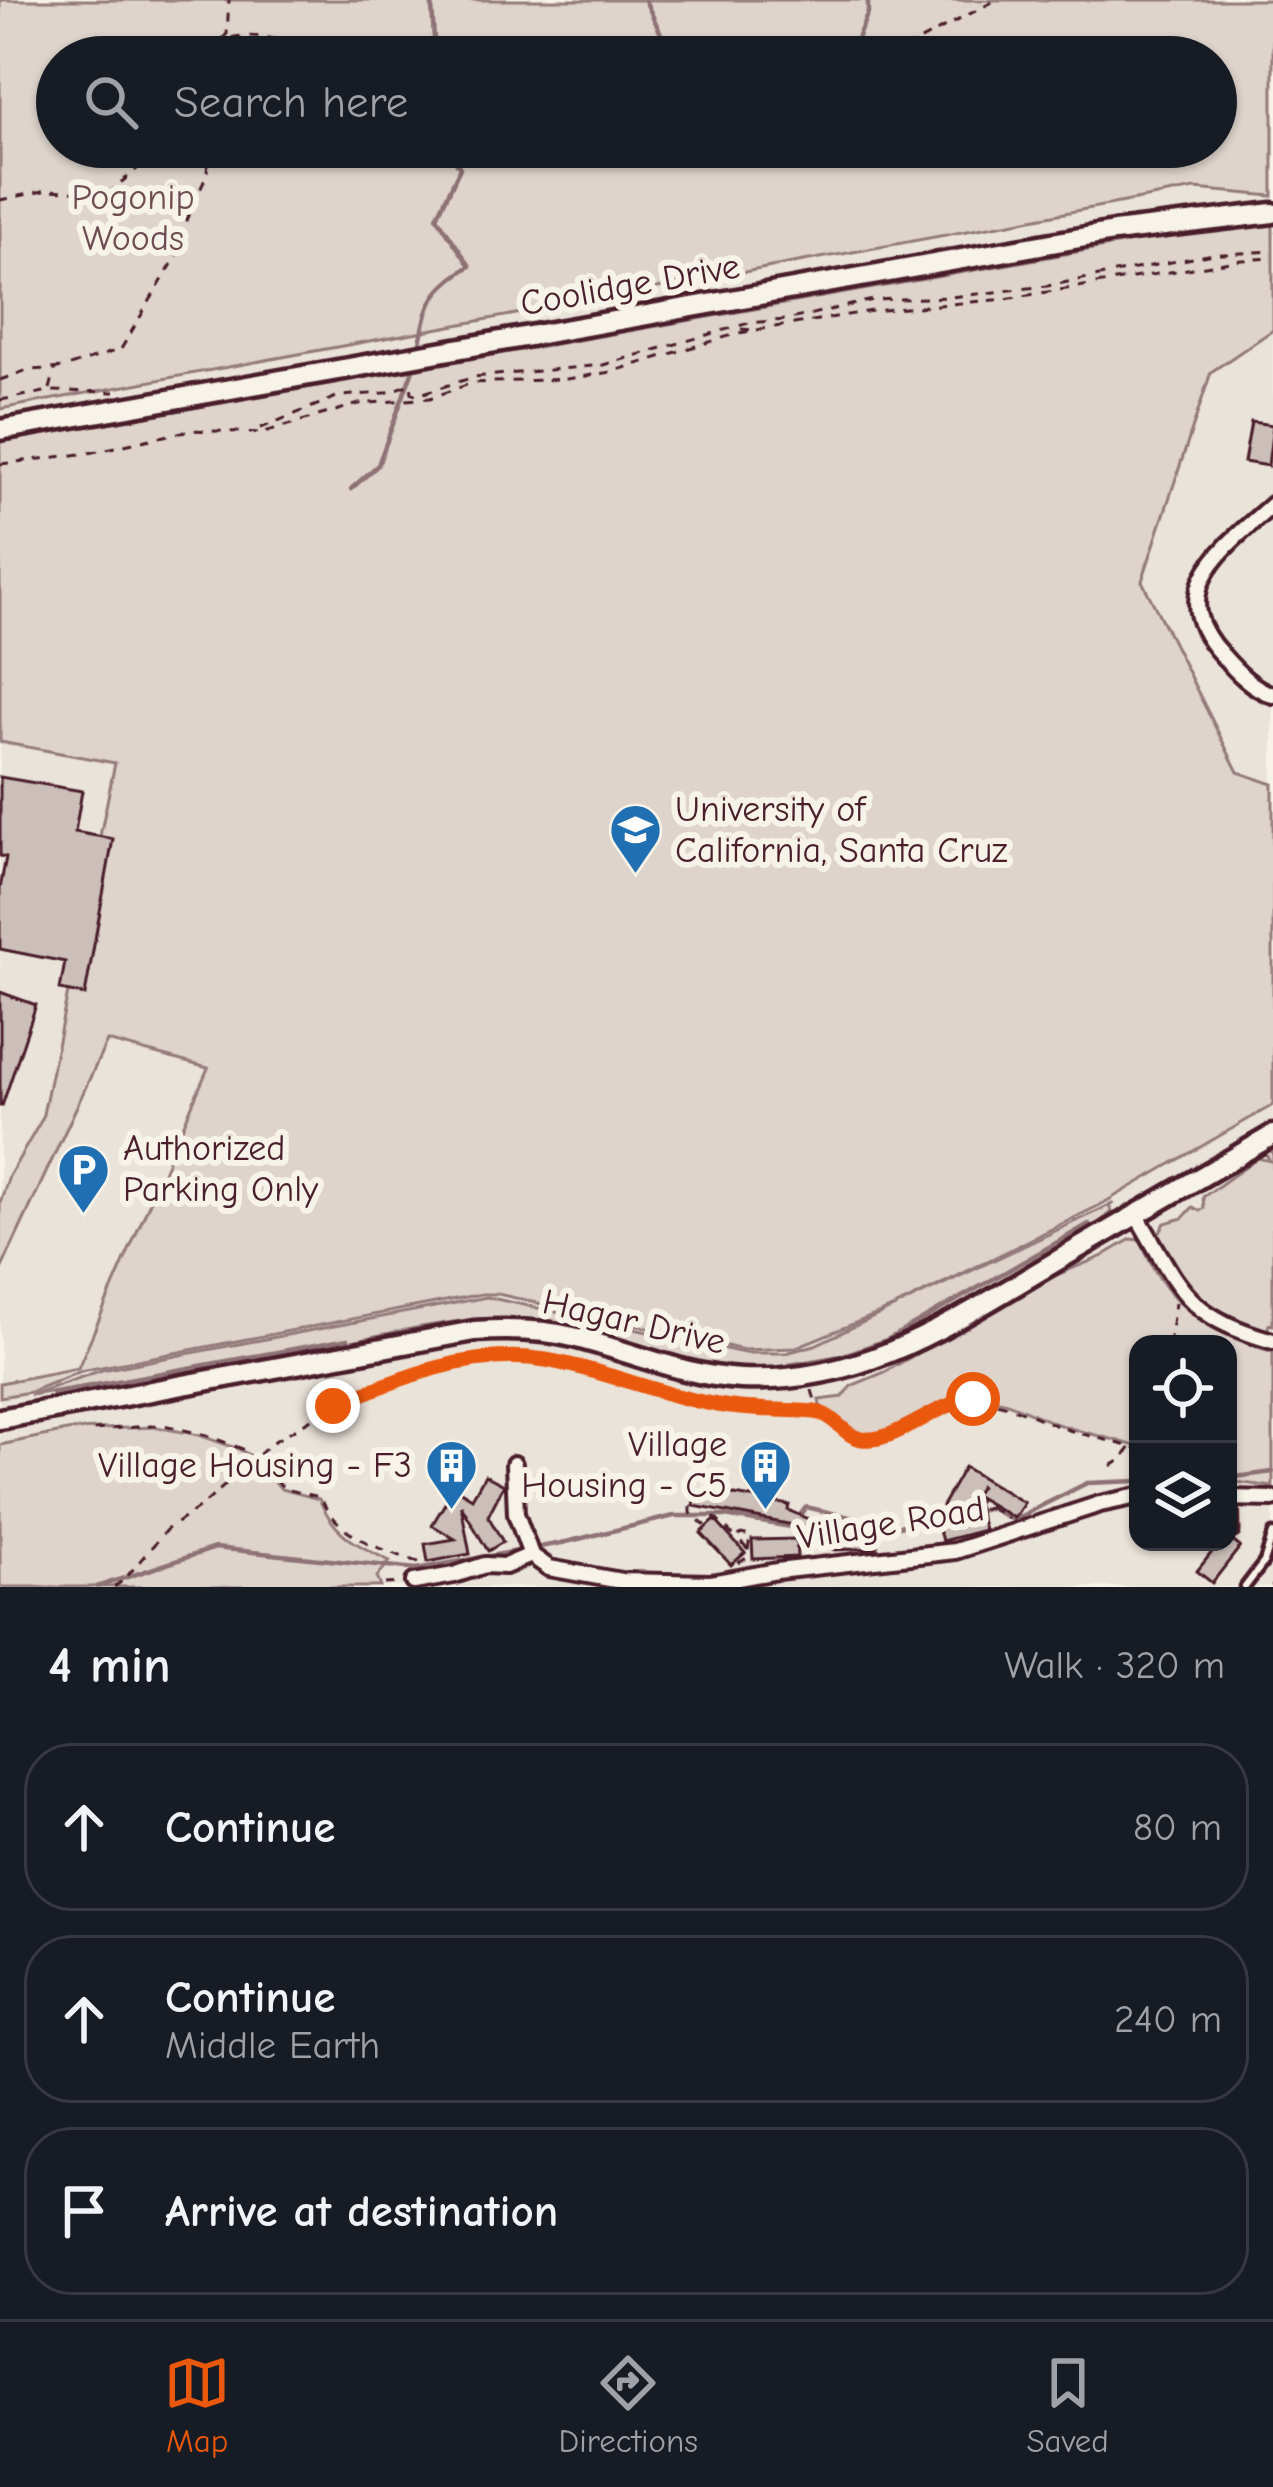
<!DOCTYPE html>
<html lang="en">
<head>
<meta charset="utf-8">
<style>
  body { margin:0; font-family:"Comic Neue",sans-serif; background:#20242c; color:#f1f3f6 }
  .controls { position:absolute; right:36px; bottom:36px; display:grid; overflow:hidden; border-radius:24px; box-shadow:0 3px 9px #0004 }
  .controls button { width:108px; height:108px; display:grid; place-items:center; padding:0; border:0; border-bottom:3px solid #363941; background:#171b24; color:#f1f3f6; font:60px sans-serif }
  .stop { position:absolute; width:36px; height:36px; margin:-27px; border:9px solid #ea580c; border-radius:50%; background:#fff }
  .stop.end { background:#ea580c; border-color:#fff; box-shadow:0 3px 12px #0008 }
  .list { margin:0; padding:0; list-style:none }
  h2 { display:flex; justify-content:space-between; align-items:center; height:156px; margin:0; padding:0 48px; font-size:51px }
  h2 small { font-size:39px; font-weight:400; color:#9ea1a6 }
  .list li { display:grid; grid-template-columns:78px 1fr auto; gap:36px; align-items:center; box-sizing:border-box; height:168px; margin:0 24px 24px; padding:0 24px; border:3px solid #363941; border-radius:48px }
  .list b { display:block; font-size:45px; white-space:nowrap }
  .list p { margin:0; font-size:39px; white-space:nowrap; color:#9ea1a6 }
  .list em { font-size:39px; font-style:normal; color:#9ea1a6 }
  .icon { flex:none; width:66px; height:66px; fill:none; stroke:currentColor; stroke-width:2; stroke-linecap:round; stroke-linejoin:round }
  .map { position:relative; flex:none; width:1273px; height:1587px; overflow:hidden }
  .search { position:absolute; background:#171b24; box-shadow:0 3px 9px #0004; left:36px; right:36px; top:36px; height:132px; display:flex; align-items:center; gap:30px; box-sizing:border-box; padding:0 42px; border-radius:66px; color:#9ea1a6; font-size:45px }
  .sheet { height:732px; background:#171b24 }
  nav { display:flex; justify-content:space-around; align-items:center; box-sizing:border-box; height:168px; border-top:3px solid #363941; background:#171b24; font-size:33px; color:#9ea1a6 }
  nav a { display:grid; justify-items:center; gap:6px }
  nav .on { color:#ea580c }
  .map>svg:first-child { display:block }
</style>
</head>
<body>
<div class="map">
<svg width="1273" height="1587" viewBox="0 0 1273 1587">
  <rect width="100%" height="100%" fill="#f7f3e8"/>
  <filter id="ink" filterUnits="userSpaceOnUse"><feTurbulence type="fractalNoise" baseFrequency=".00833" numOctaves="2"/><feDisplacementMap in="SourceGraphic" scale="24" xChannelSelector="R" yChannelSelector="G"/><feConvolveMatrix kernelMatrix="1 2 1 2 8 2 1 2 1" color-interpolation-filters="sRGB"/></filter>
  <g filter="url(#ink)">
    <!-- built -->
    <path fill="#eae3da" fill-rule="evenodd" d="M1273,175V1587H0V409ZM1138,1344H1228V1542H1138Z"/>
    <!-- green -->
    <g fill="#ded4cc" stroke="#947a7c" stroke-width="3" fill-rule="evenodd">
      <path d="M0,0H1273V196L1195,189L0,409ZM57,57H1216V147H57Z"/>
      <path d="M1273,225V330L1211,372L1142,581L1238,772L1273,784V1105L1100,1205L895,1307L794,1348L744,1350L498,1294H482L81,1371L30,1392L0,1397V1383L78,1368L208,1068L107,1041L0,1272V1203L9,1176L42,1119L115,763L0,742V442L1179,234Z"/>
      <path d="M1273,1148V1325L1269,1324L1267,1332C1205,1314 1188,1289 1157,1236L1165,1223L1183,1218L1193,1207L1200,1211L1204,1208L1203,1197L1258,1158L1270,1161L1265,1153Z"/>
      <path d="M1114,1203L1109,1206L1112,1212L1095,1226C974,1296 849,1395 702,1363C627,1347 558,1314 480,1319C432,1323 383,1335 336,1344C249,1360 163,1376 76,1392L75,1388L30,1395L102,1370L487,1297L744,1353H786L815,1345Z"/>
      <path d="M1131,1239L1141,1240C1163,1304 1209,1333 1273,1352V1487L1228,1481V1344H1138V1447C1111,1438 1083,1433 1057,1424C1030,1414 1007,1399 978,1396C917,1392 875,1480 820,1406L819,1400L843,1397L851,1386L885,1372L1044,1280L1101,1257Z"/>
      <path d="M156,1427L199,1435L239,1449L257,1460L281,1489L319,1499C334,1534 356,1545 390,1561L377,1577L381,1587H0V1445L72,1430Z"/>
    </g>
    <g fill="none" stroke-linecap="round" stroke-linejoin="round">
      <!-- stream -->
      <g stroke="#8e7275" stroke-width="4.5">
        <path d="M645,0L672,57"/>
        <path d="M853,48L868,13V0"/>
        <path d="M435,57L432,6L437,0"/>
        <path d="M418,352C428,306 428,292 470,266L437,217L460,168L447,147"/>
        <path d="M351,489L378,465L415,364"/>
        <path d="M789,1365L841,1356L887,1340L1089,1224"/>
        <path d="M52,1393L348,1339"/>
        <path d="M1228,1478L1273,1472"/>
        <path d="M975,1512L990,1508L1013,1520L1087,1483L1138,1481"/>
        <path d="M97,1587L215,1548L416,1569L562,1543L674,1516H725L791,1527L806,1507L893,1527L964,1514"/>
      </g>
    </g>
    <!-- building -->
    <g fill="#ccbfb9" stroke="#4a1f2b" stroke-width="3">
      <path d="M1251,422L1273,425L1268,466L1244,462Z"/>
      <path d="M0,777L82,791L75,832L113,839L85,995L60,990L65,962L0,949V889L6,857L0,856Z"/>
      <path d="M0,992L36,1005L2,1106H0Z"/>
      <path d="M964,1467L1024,1503L1014,1518L974,1495L984,1530L942,1541L938,1527L964,1519L942,1506Z"/>
      <path d="M485,1475L504,1485L488,1516L503,1542L488,1551L461,1505L470,1554L428,1562L425,1544L455,1539L432,1525L453,1490L449,1484L454,1487L457,1482L459,1490L472,1498Z"/>
      <path d="M735,1495L789,1505L788,1510L826,1527L825,1531L694,1506V1496Z"/>
      <path d="M715,1520L745,1553L731,1565L701,1533Z"/>
      <path d="M833,1531L878,1534L877,1548L835,1550L808,1539L833,1538Z"/>
      <path d="M796,1539L797,1557L753,1559L752,1540Z"/>
      <path d="M1220,1542H1234L1240,1547L1212,1583L1197,1571Z"/>
    </g>
    <g fill="none" stroke-linecap="round" stroke-linejoin="round">
      <defs>
        <g id="lane">
          <path d="M1228,1485L1233,1491L1234,1532L1228,1533"/>
          <path d="M1208,1542L1210,1545"/>
          <path d="M1245,1587L1264,1562L1273,1534"/>
        </g>
        <g id="street">
          <path d="M1273,504C1225,547 1161,590 1222,655C1237,672 1252,688 1273,695"/>
          <path d="M1136,1214C1180,1288 1184,1316 1273,1341"/>
          <path d="M514,1464L516,1514L531,1555L549,1568L621,1581L711,1583L777,1571L955,1551L1100,1504L1138,1496"/>
          <path d="M1228,1498L1273,1499"/>
          <path d="M414,1582L454,1575L485,1565L505,1566L531,1555"/>
        </g>
        <g id="secondary">
          <path d="M0,430L1114,232L1273,213"/>
          <path d="M0,1419L474,1331C507,1329 541,1329 573,1337C629,1351 684,1376 741,1379C866,1385 957,1319 1060,1259C1131,1218 1202,1177 1273,1135"/>
        </g>
      </defs>
      <!-- lane casing -->
      <use href="#lane" stroke="#4a1f2b" stroke-width="15"/>
      <!-- street casing -->
      <use href="#street" stroke="#4a1f2b" stroke-width="22"/>
      <!-- secondary casing -->
      <use href="#secondary" stroke="#4a1f2b" stroke-width="27"/>
      <!-- path -->
      <g stroke="#4a1f2b" stroke-width="3" stroke-dasharray="9 9" stroke-linecap="butt">
        <path d="M223,38L227,34L229,0"/>
        <path d="M202,57C209,51 217,42 226,39C260,29 303,47 335,57"/>
        <path d="M234,57L241,37"/>
        <path d="M889,57L996,0"/>
        <path d="M629,147L641,150L661,147"/>
        <path d="M0,200L48,190L109,193L152,156L154,147"/>
        <path d="M741,329L752,330"/>
        <path d="M0,380L28,370L64,368L121,349L175,259L187,218L206,177L211,147"/>
        <path d="M50,389L55,370"/>
        <path d="M0,400L50,391L115,392"/>
        <path d="M261,428L339,396L385,393L411,384L412,393L417,395L474,377L603,365L749,323L786,320L873,300L951,297L1047,286L1208,255L1273,251"/>
        <path d="M0,464L89,453L191,430L261,433L359,404L430,398L472,383L567,379L611,372L739,333L872,311L1005,299L1242,260L1273,258"/>
        <path d="M1169,1344L1175,1303"/>
        <path d="M812,1390C816,1407 825,1416 839,1427C885,1464 928,1397 977,1400C1009,1402 1036,1419 1066,1429C1090,1437 1115,1441 1138,1450"/>
        <path d="M94,1430L164,1425L206,1435L245,1450L285,1489L320,1497C339,1537 378,1548 418,1562L421,1569"/>
        <path d="M1111,1466L1121,1460L1138,1438"/>
        <path d="M972,1497L989,1507L964,1515L963,1512L982,1483"/>
        <path d="M691,1506V1513L704,1525L715,1518L735,1537"/>
        <path d="M990,1508L1008,1518"/>
        <path d="M738,1563L747,1558L750,1536L741,1534L737,1538L748,1550"/>
        <path d="M385,1584L400,1583"/>
        <path d="M114,1587L124,1580L166,1530L203,1505L273,1442L333,1406L424,1371L491,1360H544L724,1406L823,1414"/>
        <path d="M1272,1587L1273,1585"/>
      </g>
      <!-- lane -->
      <use href="#lane" stroke="#f7f3e8" stroke-width="6"/>
      <!-- street -->
      <use href="#street" stroke="#f7f3e8" stroke-width="14"/>
      <!-- secondary -->
      <use href="#secondary" stroke="#f7f3e8" stroke-width="18"/>
    </g>
  </g>
  <g fill="none" stroke-linecap="round" stroke-linejoin="round" filter="url(#ink)">
    <!-- route -->
    <path stroke="#ea580c" stroke-width="15" d="M333,1406C399,1378 472,1348 546,1360C606,1370 663,1397 724,1406C754,1411 785,1409 815,1412C834,1414 843,1436 862,1439C897,1443 935,1403 973,1399"/>
  </g>
  <!-- icons -->
  <defs>
    <symbol id="university-pin" viewBox="-11 -11 22 30"><path d="M0 17L-7.5 6A9.5 9.5 0 1 1 7.5 6Z" fill="#1f6fb2" stroke="#f7f3e8"/><path d="M0-5L7-2L0 1L-7-2ZM-4 1L0 2.5L4 1V4Q0 6-4 4Z" fill="#fff"/></symbol>
    <symbol id="parking-pin" viewBox="-11 -11 22 30"><path d="M0 17L-7.5 6A9.5 9.5 0 1 1 7.5 6Z" fill="#1f6fb2" stroke="#f7f3e8"/><path d="M-3.5-5.5H1a3.5 3.5 0 0 1 0 7H-1V5.5H-3.5ZM-1-3.4V-.6H.8a1.4 1.4 0 0 0 0-2.8Z" fill="#fff"/></symbol>
    <symbol id="building-pin" viewBox="-11 -11 22 30"><path d="M0 17L-7.5 6A9.5 9.5 0 1 1 7.5 6Z" fill="#1f6fb2" stroke="#f7f3e8"/><path d="M-4-6H4V6H1V3H-1V6H-4ZM-2.5-4.3h1.7v1.8h-1.7ZM.8-4.3h1.7v1.8H.8ZM-2.5-1h1.7V.8h-1.7ZM.8-1h1.7V.8H.8Z" fill="#fff"/></symbol>
  </defs>
  <g fill-rule="evenodd">
    <use href="#university-pin" x="606" y="800" width="59" height="81"/>
    <use href="#parking-pin" x="54" y="1140" width="59" height="81"/>
    <use href="#building-pin" x="422" y="1436" width="59" height="81"/>
    <use href="#building-pin" x="736" y="1436" width="59" height="81"/>
  </g>
  <g text-anchor="middle" dominant-baseline="central" stroke-width="12" stroke-linejoin="round" paint-order="stroke">
    <!-- park labels -->
    <g font-size="36" fill="#6f4c53" stroke="#f7f3e8">
      <text x="133" y="197">Pogonip<tspan x="133" dy="41">Woods</tspan></text>
    </g>
    <!-- street labels -->
    <g font-size="36" fill="#4a1f2b" stroke="#f7f3e8">
      <text transform="translate(630 285) rotate(-10)">Coolidge Drive</text>
      <text transform="translate(634 1322) rotate(13)">Hagar Drive</text>
      <text transform="translate(891 1523) rotate(-9)">Village Road</text>
    </g>
    <!-- poi labels -->
    <g font-size="36" fill="#4a1f2b" stroke="#f7f3e8" text-anchor="start">
      <text x="675" y="809">University of<tspan x="675" dy="41">California, Santa Cruz</tspan></text>
      <text x="123" y="1148">Authorized<tspan x="123" dy="41">Parking Only</tspan></text>
      <text x="727" y="1444" text-anchor="end">Village<tspan x="727" dy="41">Housing - C5</tspan></text>
      <text x="412" y="1465" text-anchor="end">Village Housing - F3</text>
    </g>
  </g>
</svg>
<div class="controls">
<button><svg class="icon" aria-label="locate" viewBox="0 0 24 24"><circle cx="12" cy="12" r="6"/><path d="M12 2v4M12 18v4M2 12h4M18 12h4"/></svg></button>
<button><svg class="icon" aria-label="layers" viewBox="0 0 24 24"><path d="M12 4l9 5-9 5-9-5zM3 14l9 5 9-5"/></svg></button>
</div>
<div class="stop" style="left:973px;top:1399px"></div>
<div class="stop end" style="left:333px;top:1406px"></div>
<div class="search"><svg class="icon" aria-label="search" viewBox="0 0 24 24"><circle cx="10" cy="10" r="6"/><path d="M15 15l6 6"/></svg>Search here</div>
</div>
<section class="sheet">
<h2>4 min<small>Walk · 320 m</small></h2>
<ul class="list">
<li><svg class="icon" aria-label="ahead" viewBox="0 0 24 24"><path d="M12 20V5M6 11l6-6 6 6"/></svg><div><b>Continue</b></div><em>80 m</em></li>
<li><svg class="icon" aria-label="ahead" viewBox="0 0 24 24"><path d="M12 20V5M6 11l6-6 6 6"/></svg><div><b>Continue</b><p>Middle Earth</p></div><em>240 m</em></li>
<li><svg class="icon" aria-label="arrive" viewBox="0 0 24 24"><path d="M6 21V4h12l-3 4 3 4H6"/></svg><div><b>Arrive at destination</b></div></li>
</ul>
</section>
<nav>
<a class="on"><svg class="icon" aria-label="map" viewBox="0 0 24 24"><path d="M3 6l6-2 6 2 6-2v14l-6 2-6-2-6 2zM9 4v14M15 6v14"/></svg>Map</a>
<a><svg class="icon" aria-label="directions" viewBox="0 0 24 24"><path d="M12 3l9 9-9 9-9-9zM9 14v-3h6M13 9l2 2-2 2"/></svg>Directions</a>
<a><svg class="icon" aria-label="saved" viewBox="0 0 24 24"><path d="M7 4h10v16l-5-4-5 4z"/></svg>Saved</a>
</nav>
</body>
</html>
